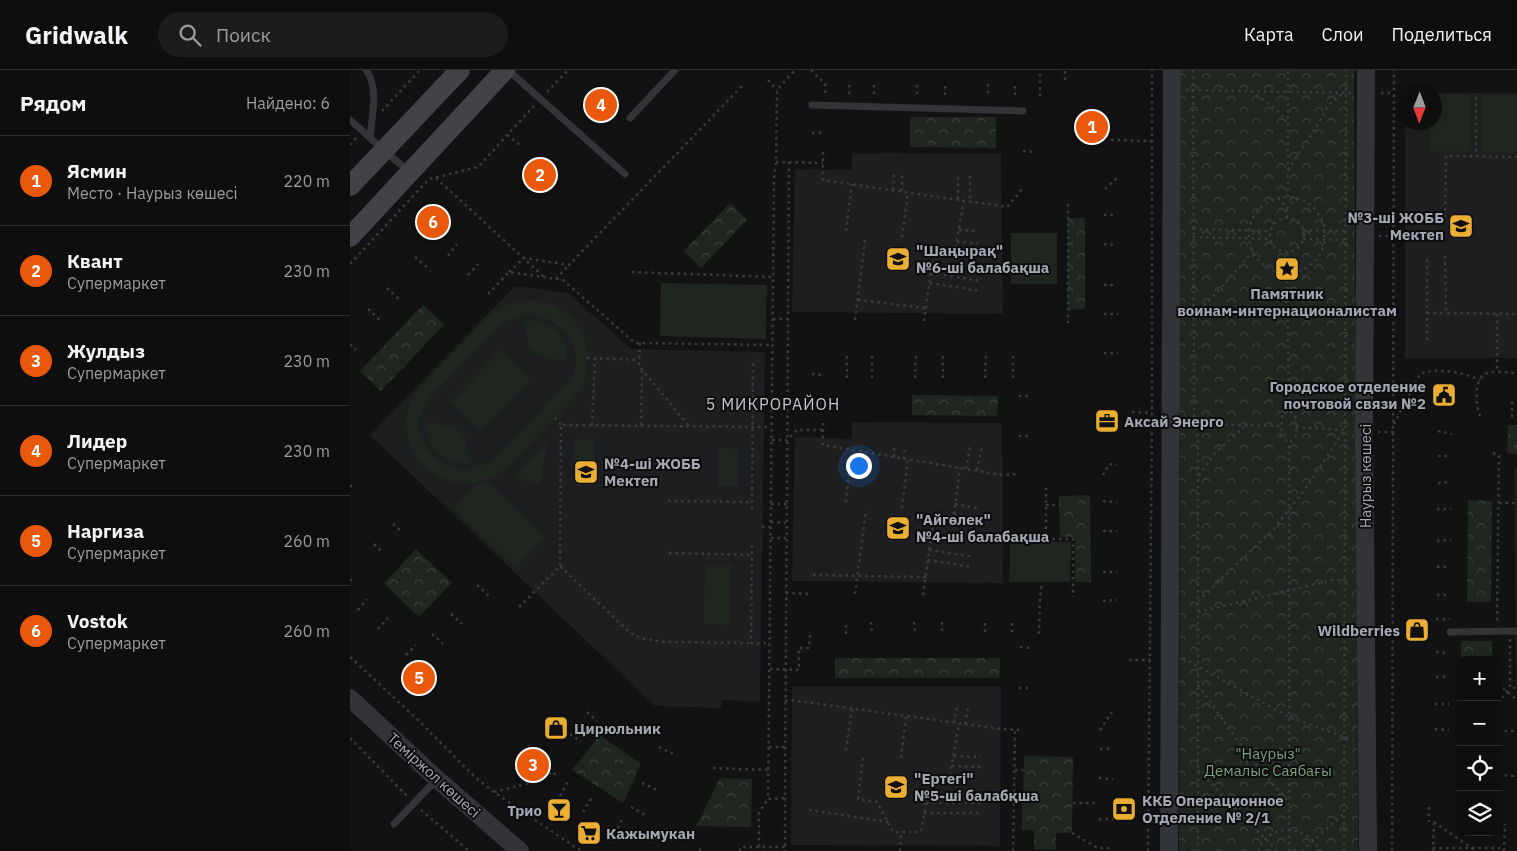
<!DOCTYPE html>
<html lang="ru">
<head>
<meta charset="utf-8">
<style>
  body { margin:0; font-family:"IBM Plex Sans",sans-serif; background:#1c1c1c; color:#f1f3f6 }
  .controls { position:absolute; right:15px; bottom:15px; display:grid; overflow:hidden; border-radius:10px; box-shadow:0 2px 8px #0003 }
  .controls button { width:45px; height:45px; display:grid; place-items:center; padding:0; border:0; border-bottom:1px solid #2e2e2e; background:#0e0e0e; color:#f1f3f6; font:25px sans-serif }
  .compass { position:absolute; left:1047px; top:15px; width:45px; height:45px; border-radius:50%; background:#0e0e0e; box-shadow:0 2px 8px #0003; rotate:181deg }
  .you { position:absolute; left:508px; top:395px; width:18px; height:18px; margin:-12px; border:4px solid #fff; border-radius:50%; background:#1a73e8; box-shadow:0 0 0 8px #1a73e833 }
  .badge { display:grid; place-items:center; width:32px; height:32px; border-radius:50%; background:#ea580c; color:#fff; font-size:16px; font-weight:700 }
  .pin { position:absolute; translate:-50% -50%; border:2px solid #fff; box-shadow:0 1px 5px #0006 }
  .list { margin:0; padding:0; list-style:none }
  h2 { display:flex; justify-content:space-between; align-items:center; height:65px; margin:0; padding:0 20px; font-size:21px }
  h2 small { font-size:16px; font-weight:400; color:#9b9c9e }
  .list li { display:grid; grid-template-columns:32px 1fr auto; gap:15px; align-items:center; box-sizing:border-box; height:90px; padding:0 20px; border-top:1px solid #2e2e2e }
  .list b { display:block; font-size:19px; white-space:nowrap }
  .list p { margin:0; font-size:16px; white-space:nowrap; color:#9b9c9e }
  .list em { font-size:16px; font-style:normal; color:#9b9c9e }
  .icon { flex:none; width:28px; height:28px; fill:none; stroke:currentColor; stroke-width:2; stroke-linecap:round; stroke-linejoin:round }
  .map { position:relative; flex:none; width:1167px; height:781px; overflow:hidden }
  header { display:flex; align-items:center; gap:30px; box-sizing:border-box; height:70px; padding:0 25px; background:#0e0e0e; border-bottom:1px solid #2e2e2e }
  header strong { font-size:24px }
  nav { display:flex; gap:28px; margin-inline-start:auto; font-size:18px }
  .search { width:350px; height:45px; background:#1c1c1c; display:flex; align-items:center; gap:12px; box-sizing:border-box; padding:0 18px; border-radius:28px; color:#9b9c9e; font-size:19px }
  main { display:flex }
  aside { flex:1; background:#0e0e0e }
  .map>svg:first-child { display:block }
</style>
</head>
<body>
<header>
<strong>Gridwalk</strong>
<div class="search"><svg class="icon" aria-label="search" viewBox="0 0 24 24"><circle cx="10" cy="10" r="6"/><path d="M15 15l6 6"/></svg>Поиск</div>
<nav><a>Карта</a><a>Слои</a><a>Поделиться</a></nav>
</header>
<main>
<aside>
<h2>Рядом<small>Найдено: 6</small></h2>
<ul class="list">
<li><span class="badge">1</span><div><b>Ясмин</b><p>Место · Наурыз көшесі</p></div><em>220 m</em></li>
<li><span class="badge">2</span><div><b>Квант</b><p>Супермаркет</p></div><em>230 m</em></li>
<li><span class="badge">3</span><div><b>Жулдыз</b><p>Супермаркет</p></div><em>230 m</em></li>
<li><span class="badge">4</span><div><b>Лидер</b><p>Супермаркет</p></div><em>230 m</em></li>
<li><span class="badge">5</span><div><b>Наргиза</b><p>Супермаркет</p></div><em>260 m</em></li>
<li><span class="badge">6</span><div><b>Vostok</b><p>Супермаркет</p></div><em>260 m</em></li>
</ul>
</aside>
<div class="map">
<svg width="1167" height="781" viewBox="0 0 1167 781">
  <defs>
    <pattern id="forest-crowns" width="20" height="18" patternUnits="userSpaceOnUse" patternTransform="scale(1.25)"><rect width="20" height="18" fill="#1e261f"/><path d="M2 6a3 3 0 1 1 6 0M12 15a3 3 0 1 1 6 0" fill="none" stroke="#3c433d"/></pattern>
  </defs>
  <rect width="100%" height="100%" fill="#121213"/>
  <!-- built -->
  <g fill="#1e1e20">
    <path d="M1055,22L1167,23V288H1055V53L1084,52V22Z"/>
    <path d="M502,83L651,84L653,244L442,242L445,99L502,100Z"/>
    <path d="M165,216L218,223L281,279L415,282L410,632L372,630L371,638L305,636L20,365Z"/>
    <path d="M502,352L652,353L653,513L442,511L445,367L502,369Z"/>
    <path d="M1164,399H1167V615H1166Z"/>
    <path d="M442,616H651L650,776L441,775Z"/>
  </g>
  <!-- forest -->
  <g fill="url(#forest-crowns)">
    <path d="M831,0H1004L1008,781H829Z"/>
    <path d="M560,47H646V78L560,77Z"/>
    <path d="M380,133L397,150L351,198L334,181Z"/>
    <path d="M718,148H735V239L718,240Z"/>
    <path d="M73,235L94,255L31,321L10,301Z"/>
    <path d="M562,325L648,326L647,346L562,345Z"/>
    <path d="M1158,355H1167V384L1157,383Z"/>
    <path d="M740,425L741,512H725V467H710L709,426Z"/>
    <path d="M1118,430L1142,431L1141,532H1117Z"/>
    <path d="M66,479L102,513L69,547L34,513Z"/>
    <path d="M1111,571H1142V590H1111V632Z"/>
    <rect x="485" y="588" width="165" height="20"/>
    <path d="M250,665L291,694L273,733L222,700Z"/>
    <path d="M674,686L723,687L722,763H706V780L684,779V760H672Z"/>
    <path d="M370,708L402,709L401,757L346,756Z"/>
  </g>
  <!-- garden -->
  <g fill="#1e261f" fill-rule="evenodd">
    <path d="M1085,24L1120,25L1119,81H1080V53L1084,52Z"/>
    <rect x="1131" y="25" width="36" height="57"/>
    <rect x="661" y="163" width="46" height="51"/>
    <path d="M311,213L417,215L416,269L310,266Z"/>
    <path d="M185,230C191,232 198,233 203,235C233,248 247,286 232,315C222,334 202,350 187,366C173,380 160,397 143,407C131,413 111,416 99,411C94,409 89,407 85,405C61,392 50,357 61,332C70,313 88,298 103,283C121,265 140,238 166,232C172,230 179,231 185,230ZM172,246C177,246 183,245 188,246C211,251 232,275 225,300C224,303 222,307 220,311L148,386C139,392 131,398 120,399C94,403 68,379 69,353C69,345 74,338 77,331L146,259L158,251Z"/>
    <path d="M174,250C201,250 219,262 216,291L190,286L179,277Z"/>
    <path d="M151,280L181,309L131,361L101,332Z"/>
    <path d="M78,352L104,357L115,367L120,393C93,393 74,381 78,352Z"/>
    <path d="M224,369H245L244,407H224Z"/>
    <path d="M197,372L190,415L177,412L166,404Z"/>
    <path d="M368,378L389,379L388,416H368Z"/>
    <path d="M137,412L195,467L166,498L104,439L127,415Z"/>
    <path d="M660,471L721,472L720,512H659Z"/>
    <path d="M355,495H382L381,555L354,554Z"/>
  </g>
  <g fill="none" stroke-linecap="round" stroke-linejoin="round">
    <!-- path -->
    <g stroke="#393b3f" stroke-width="2.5" stroke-dasharray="2.5 4" stroke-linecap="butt">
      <path d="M461,0L475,14V24"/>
      <path d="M843,0L844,345L848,369V781"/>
      <path d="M418,10L427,20"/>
      <path d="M715,10V0"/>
      <path d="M638,14V25"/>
      <path d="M836,20L1003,23"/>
      <path d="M901,21L926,39L937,51"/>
      <path d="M197,22L218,0"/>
      <path d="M1031,23H1044"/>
      <path d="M499,24V12"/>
      <path d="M524,24V13"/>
      <path d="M567,24V13"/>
      <path d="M595,25V14"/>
      <path d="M665,25V14"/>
      <path d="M690,26V0"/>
      <path d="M1126,27V86"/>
      <path d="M32,41L70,0"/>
      <path d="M462,63H474"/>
      <path d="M157,65L171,76"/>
      <path d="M761,70L802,71"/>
      <path d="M0,75L6,68"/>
      <path d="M673,81L684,82"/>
      <path d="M473,82V110L657,137L673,118"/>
      <path d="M426,92L473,93"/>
      <path d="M439,92L435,728L418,729L424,109L426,92L427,20L445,0"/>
      <path d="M938,100L968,54L978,36L989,26L995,23"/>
      <path d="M620,106V131"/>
      <path d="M86,108L194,207"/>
      <path d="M755,119L767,108"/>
      <path d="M543,120L544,104"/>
      <path d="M552,121V104"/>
      <circle cx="937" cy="165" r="38"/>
      <path d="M938,127V0"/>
      <path d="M928,128L937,138L947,129"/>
      <path d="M608,129V106"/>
      <path d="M718,134V253"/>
      <path d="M754,145H767"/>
      <path d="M1095,147L1096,86L1167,87"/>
      <path d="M937,148V138"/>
      <circle cx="937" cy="165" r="17"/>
      <path d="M843,159L921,161"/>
      <path d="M609,160L628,161"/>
      <path d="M953,160L996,161"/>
      <path d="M496,161L502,114"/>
      <path d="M1029,166H1055"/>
      <path d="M552,167L558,122"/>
      <path d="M843,167L921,169"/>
      <path d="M953,169L996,170"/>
      <path d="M607,172L628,173"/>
      <path d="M754,174L767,175"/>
      <path d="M98,186L107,174"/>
      <path d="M1095,186L1096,243L1167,244"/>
      <path d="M65,187L80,200"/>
      <path d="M937,192V181"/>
      <path d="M0,194L79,109L128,97L184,36"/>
      <path d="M159,202L174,188L219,195L392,16"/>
      <path d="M282,202L423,207"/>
      <path d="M927,202L937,192L947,202"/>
      <path d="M581,203L630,211"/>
      <path d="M937,204L939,340"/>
      <path d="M118,205L128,194"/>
      <path d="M206,209L219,195"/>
      <path d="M580,213L630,221"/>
      <path d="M754,215H767"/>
      <path d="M37,218L51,231"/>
      <path d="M138,224L159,202L213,210L285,273L422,275"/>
      <path d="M508,230L576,238"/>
      <path d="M18,239L32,252"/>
      <path d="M1077,243H1096"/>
      <path d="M754,244H768"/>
      <path d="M844,244L869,220L903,181"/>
      <path d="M1147,244V302"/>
      <path d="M423,249H438"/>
      <path d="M505,250L515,170"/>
      <path d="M574,251L583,185L604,187L614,130"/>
      <path d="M1077,270V186"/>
      <path d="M290,273L289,296L339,356"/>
      <path d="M0,274L6,280"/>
      <path d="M754,283H768"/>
      <path d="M237,288L289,290"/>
      <path d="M462,304L470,305L474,307"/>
      <path d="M497,308V283"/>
      <path d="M522,308V283"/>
      <path d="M565,308L566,283"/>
      <path d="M593,308V284"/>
      <path d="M635,308L636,284"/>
      <path d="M663,308V284"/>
      <path d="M1044,314H1076"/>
      <path d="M669,326H681"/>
      <path d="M462,332L474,333"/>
      <path d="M782,342L802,343"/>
      <path d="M1130,346C1126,336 1123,311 1135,304C1143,300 1158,303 1167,303"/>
      <path d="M1162,347V331"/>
      <path d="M205,348L211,355"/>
      <path d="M473,353V375L652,405L668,404"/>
      <path d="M836,354L932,356"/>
      <path d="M1044,354L1070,304C1089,297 1111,302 1130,310"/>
      <path d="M242,355L245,288"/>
      <path d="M291,355L292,300"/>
      <path d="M946,357L995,360"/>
      <path d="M1088,361L1102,364"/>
      <path d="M1028,362H1044"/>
      <path d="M669,366H680"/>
      <path d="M422,370H437L447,360H473"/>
      <path d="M1143,383L1149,385L1147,553"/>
      <path d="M1088,386H1101"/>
      <path d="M544,387V376"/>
      <path d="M554,389L555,376"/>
      <path d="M616,399L620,377"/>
      <path d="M627,400L632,377"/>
      <path d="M753,405L759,394L767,395"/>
      <path d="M849,406L864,384L894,357"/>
      <path d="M1088,413L1101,412"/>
      <path d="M0,415L3,418"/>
      <path d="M318,431L402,432"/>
      <path d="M753,431L767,432"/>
      <path d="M496,432L502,380"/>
      <path d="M1149,433H1167"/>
      <path d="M421,434H437"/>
      <path d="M605,434L630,439"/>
      <path d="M696,435H710"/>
      <path d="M552,438L558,389"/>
      <path d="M402,439L403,289"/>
      <path d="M1087,439H1101"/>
      <path d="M604,444L629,449"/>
      <path d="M421,452L436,453"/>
      <path d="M43,454L51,461"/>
      <path d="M412,457H421"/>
      <path d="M753,461H767"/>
      <path d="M421,468H436"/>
      <path d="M696,469H723V527"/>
      <path d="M1087,471L1101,470"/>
      <path d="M696,472V418"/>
      <path d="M24,474L32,482"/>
      <path d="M402,475L401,573H419"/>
      <path d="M579,480L624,487"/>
      <path d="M319,483L402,485"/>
      <path d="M578,490L623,497"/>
      <path d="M210,496L211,355L421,357"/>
      <path d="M1087,497H1100"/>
      <path d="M753,502H767"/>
      <path d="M463,505L576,507"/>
      <path d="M0,509L4,512"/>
      <path d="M127,515L139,526"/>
      <path d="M436,523L460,524"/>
      <path d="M505,524L516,440"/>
      <path d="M573,525L583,453L602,456L610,398"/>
      <path d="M1087,525H1100"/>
      <path d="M753,531L767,530"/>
      <path d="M848,531L923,460L956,418L994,361"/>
      <path d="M169,537L210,496L278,561L285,566L296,569L314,572L401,573"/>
      <path d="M8,540L17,529"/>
      <path d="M848,542L983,510H995"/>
      <path d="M101,544L112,554"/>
      <path d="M1086,549H1100"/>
      <path d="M521,552L522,564"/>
      <path d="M564,552L565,564"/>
      <path d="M592,552V564"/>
      <path d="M635,553V564"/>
      <path d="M662,553V564"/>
      <path d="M28,559L38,548"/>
      <path d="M82,564L93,574"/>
      <path d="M496,564V551"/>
      <path d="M689,564L690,527L692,512"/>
      <path d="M1160,569V618H1167"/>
      <path d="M670,577L681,578"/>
      <path d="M1086,582L1099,583"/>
      <path d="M56,585L66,575"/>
      <path d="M0,587L67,649L126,708L144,722L231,781"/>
      <path d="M833,588L939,647L1003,670"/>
      <path d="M779,590H800"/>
      <path d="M420,599L449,600V578H459L460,564"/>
      <path d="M1086,607H1099"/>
      <path d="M1148,614L1167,630"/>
      <path d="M848,615L898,685L938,731"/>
      <path d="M669,618H681"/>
      <path d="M435,631L441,630L651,659L669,660"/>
      <path d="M1148,633L1160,618"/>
      <path d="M1085,634H1099"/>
      <path d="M237,642L247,651"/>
      <path d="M604,653L607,637"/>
      <path d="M615,654L618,637"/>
      <path d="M1085,659L1099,660"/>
      <path d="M750,660L762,642"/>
      <path d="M1148,661H1167"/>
      <path d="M220,664L231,672"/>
      <path d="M0,668L58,727"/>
      <path d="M309,677L327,686"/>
      <path d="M419,677H435"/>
      <path d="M750,679H763"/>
      <path d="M496,680L502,639"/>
      <path d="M604,686L631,687"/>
      <path d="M513,688L508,729L527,732L543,762H571L580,708L599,710L609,654"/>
      <path d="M551,688L556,646"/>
      <path d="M193,696L201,703L206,704"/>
      <path d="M602,696L631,697"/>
      <path d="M363,698L419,700"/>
      <path d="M665,700H673"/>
      <path d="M848,700L927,781"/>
      <path d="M1148,705L1167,706"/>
      <path d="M749,708L763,709"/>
      <path d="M292,713L310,721"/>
      <path d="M144,722L191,710L201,703"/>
      <path d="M210,726L218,712"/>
      <path d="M435,728V781"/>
      <path d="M664,732H673"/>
      <path d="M576,733H632"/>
      <path d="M723,733H749"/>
      <path d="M281,737L297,746"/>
      <path d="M1079,737V752"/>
      <path d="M71,740L119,781"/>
      <path d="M459,740L538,752"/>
      <path d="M233,742L242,727"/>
      <path d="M574,743H631"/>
      <path d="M749,749H763"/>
      <path d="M1084,752L1126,781"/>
      <path d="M722,763L748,778H763"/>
      <path d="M265,764L273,747"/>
      <path d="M393,777H435"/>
      <path d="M409,777V742L418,729"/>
      <path d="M1083,778H1154"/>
      <path d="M350,781V776"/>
      <path d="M390,781V777"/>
      <path d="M550,781L551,762"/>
      <path d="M663,781L665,660"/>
      <path d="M798,781L802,353V0"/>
      <path d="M908,781C919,751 958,755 971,781"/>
      <path d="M939,781V373L946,366V348L939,340L932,347L931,366L939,373"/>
      <path d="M952,781L994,743"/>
      <path d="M994,781L996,0"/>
      <path d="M1042,781L1044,0"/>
      <path d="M1083,781L1084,752"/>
      <path d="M1154,781L1155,754"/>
    </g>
    <!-- service -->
    <g stroke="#333438" stroke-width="7">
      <path d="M16,0C29,16 22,47 20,67"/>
      <path d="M158,0L275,104"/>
      <path d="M462,35L673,41"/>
      <path d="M280,48L325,0"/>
      <path d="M0,50C20,67 38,85 59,101"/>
      <path d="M1100,562L1167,561"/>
      <path d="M44,754L87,709"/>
    </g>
    <!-- tertiary -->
    <g stroke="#333438" stroke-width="18">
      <path d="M1016,0L1014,367L1018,781"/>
      <path d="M0,628L87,709L170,781"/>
      <path d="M819,781L822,0"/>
    </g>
    <!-- secondary -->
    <g stroke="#414348" stroke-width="20">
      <path d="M0,116L110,0"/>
      <path d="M0,167L155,0"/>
    </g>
  </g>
  <!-- icons -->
  <defs>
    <symbol id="school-square" viewBox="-11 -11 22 22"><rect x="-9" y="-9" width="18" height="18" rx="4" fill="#eaae33" stroke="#0d0d0e"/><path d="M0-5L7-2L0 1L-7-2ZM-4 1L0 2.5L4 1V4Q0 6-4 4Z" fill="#111"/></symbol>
    <symbol id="sight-square" viewBox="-11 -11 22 22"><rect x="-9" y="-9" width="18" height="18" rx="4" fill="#eaae33" stroke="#0d0d0e"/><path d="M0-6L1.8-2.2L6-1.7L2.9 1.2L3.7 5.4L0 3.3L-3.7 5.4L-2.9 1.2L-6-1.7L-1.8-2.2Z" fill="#111"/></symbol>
    <symbol id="civic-square" viewBox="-11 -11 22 22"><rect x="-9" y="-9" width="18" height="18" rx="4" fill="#eaae33" stroke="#0d0d0e"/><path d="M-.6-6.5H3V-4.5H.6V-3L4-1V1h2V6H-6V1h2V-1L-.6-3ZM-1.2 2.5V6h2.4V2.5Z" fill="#111"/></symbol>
    <symbol id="office-square" viewBox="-11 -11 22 22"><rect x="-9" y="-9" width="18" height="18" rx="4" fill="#eaae33" stroke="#0d0d0e"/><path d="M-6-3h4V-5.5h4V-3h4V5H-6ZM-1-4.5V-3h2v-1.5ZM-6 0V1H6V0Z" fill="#111"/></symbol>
    <symbol id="shop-square" viewBox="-11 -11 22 22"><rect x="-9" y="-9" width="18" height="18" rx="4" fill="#eaae33" stroke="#0d0d0e"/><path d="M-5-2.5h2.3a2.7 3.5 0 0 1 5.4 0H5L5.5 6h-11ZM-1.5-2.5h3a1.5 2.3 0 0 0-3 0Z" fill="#111"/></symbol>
    <symbol id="bank-square" viewBox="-11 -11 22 22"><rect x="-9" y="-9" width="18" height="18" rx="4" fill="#eaae33" stroke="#0d0d0e"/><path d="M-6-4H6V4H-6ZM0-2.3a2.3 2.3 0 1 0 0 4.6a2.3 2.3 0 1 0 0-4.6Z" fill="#111"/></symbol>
    <symbol id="bar-square" viewBox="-11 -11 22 22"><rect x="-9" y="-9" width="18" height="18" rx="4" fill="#eaae33" stroke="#0d0d0e"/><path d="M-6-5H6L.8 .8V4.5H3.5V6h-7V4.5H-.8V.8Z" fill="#111"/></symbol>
    <symbol id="supermarket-square" viewBox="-11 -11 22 22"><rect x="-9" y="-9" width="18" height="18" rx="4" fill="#eaae33" stroke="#0d0d0e"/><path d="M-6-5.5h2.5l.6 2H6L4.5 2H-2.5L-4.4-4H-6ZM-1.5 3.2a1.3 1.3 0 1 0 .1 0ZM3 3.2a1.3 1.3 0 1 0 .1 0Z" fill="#111"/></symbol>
  </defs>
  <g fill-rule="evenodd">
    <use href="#school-square" x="1097" y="142" width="28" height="28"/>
    <use href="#school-square" x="534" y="175" width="28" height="28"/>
    <use href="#sight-square" x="923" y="185" width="28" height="28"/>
    <use href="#civic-square" x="1080" y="311" width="28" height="28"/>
    <use href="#office-square" x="743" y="337" width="28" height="28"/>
    <use href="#school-square" x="222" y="388" width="28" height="28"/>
    <use href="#school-square" x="534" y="444" width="28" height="28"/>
    <use href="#shop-square" x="1053" y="546" width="28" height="28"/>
    <use href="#shop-square" x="192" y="644" width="28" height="28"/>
    <use href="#school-square" x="532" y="703" width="28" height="28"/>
    <use href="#bank-square" x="760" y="725" width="28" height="28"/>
    <use href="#bar-square" x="195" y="726" width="28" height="28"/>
    <use href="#supermarket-square" x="225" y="749" width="28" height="28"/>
  </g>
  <g text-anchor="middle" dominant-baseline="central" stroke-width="4" stroke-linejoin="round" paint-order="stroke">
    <!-- poi labels -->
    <g font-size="15" font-weight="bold" fill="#a4a8b3" stroke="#0d0d0e" text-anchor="start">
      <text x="1094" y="147" text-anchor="end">№3-ші ЖОББ<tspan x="1094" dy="17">Мектеп</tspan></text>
      <text x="566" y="180">"Шаңырақ"<tspan x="566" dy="17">№6-ші балабақша</tspan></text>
      <text x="937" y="223" text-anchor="middle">Памятник<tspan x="937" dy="17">воинам-интернационалистам</tspan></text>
      <text x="1076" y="316" text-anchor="end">Городское отделение<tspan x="1076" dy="17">почтовой связи №2</tspan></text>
      <text x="774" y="351">Аксай Энерго</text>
      <text x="254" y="393">№4-ші ЖОББ<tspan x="254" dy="17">Мектеп</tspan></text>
      <text x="566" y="449">"Айгөлек"<tspan x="566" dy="17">№4-ші балабақша</tspan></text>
      <text x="1050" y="560" text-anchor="end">Wildberries</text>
      <text x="224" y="658">Цирюльник</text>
      <text x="564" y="708">"Ертегі"<tspan x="564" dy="17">№5-ші балабқша</tspan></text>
      <text x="792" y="730">ККБ Операционное<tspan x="792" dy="17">Отделение № 2/1</tspan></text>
      <text x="192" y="740" text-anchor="end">Трио</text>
      <text x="256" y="763">Кажымукан</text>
    </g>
    <!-- street labels -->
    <g font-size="15" fill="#a4a8b3" stroke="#0d0d0e">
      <text transform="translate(1015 406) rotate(-90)">Наурыз көшесі</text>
      <text transform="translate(84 705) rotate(42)">Теміржол көшесі</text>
    </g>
    <!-- park labels -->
    <g font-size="15" fill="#7b9e7e" stroke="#0d0d0e">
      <text x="918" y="683">"Наурыз"<tspan x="918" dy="17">Демалыс Саябағы</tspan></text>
    </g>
    <!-- neighbourhood labels -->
    <g font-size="16" letter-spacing="1" fill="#c5c7d0" stroke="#0d0d0e">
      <text x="423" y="334">5 МИКРОРАЙОН</text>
    </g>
  </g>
</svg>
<div class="controls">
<button>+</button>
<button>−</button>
<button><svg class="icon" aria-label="locate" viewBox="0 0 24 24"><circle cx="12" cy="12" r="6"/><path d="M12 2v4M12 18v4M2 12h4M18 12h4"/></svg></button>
<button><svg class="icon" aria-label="layers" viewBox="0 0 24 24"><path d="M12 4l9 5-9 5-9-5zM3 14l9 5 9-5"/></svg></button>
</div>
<svg class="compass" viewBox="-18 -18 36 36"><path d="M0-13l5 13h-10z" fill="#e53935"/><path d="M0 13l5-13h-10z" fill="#9b9c9e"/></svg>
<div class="you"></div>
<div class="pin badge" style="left:742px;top:57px">1</div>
<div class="pin badge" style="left:190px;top:105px">2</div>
<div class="pin badge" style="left:183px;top:695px">3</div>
<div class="pin badge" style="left:251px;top:35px">4</div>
<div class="pin badge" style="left:69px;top:608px">5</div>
<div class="pin badge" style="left:83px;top:152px">6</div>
</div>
</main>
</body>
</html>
